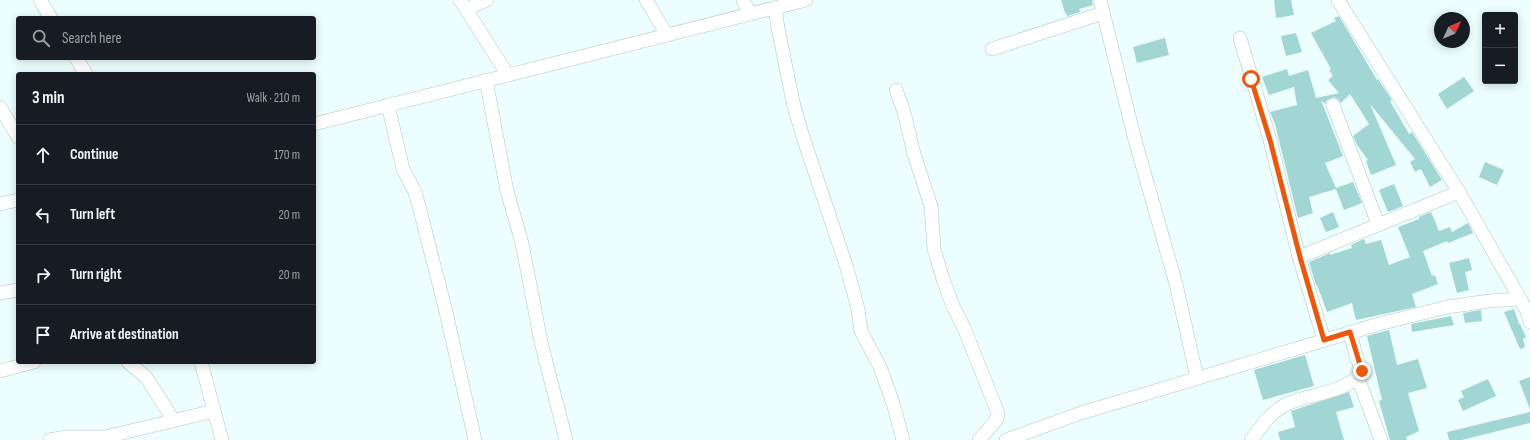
<!DOCTYPE html>
<html lang="en">
<head>
<meta charset="utf-8">
<style>
  body { margin:0; font-family:"Sofia Sans Condensed",sans-serif; background:#242831; color:#f1f3f6 }
  .controls { position:absolute; right:12px; top:12px; display:grid; overflow:hidden; border-radius:4px; box-shadow:0 2px 10px #0003 }
  .controls button { width:36px; height:36px; display:grid; place-items:center; padding:0; border:0; border-bottom:1px solid #363941; background:#171b24; color:#f1f3f6; font:20px sans-serif }
  .compass { position:absolute; left:1434px; top:12px; width:36px; height:36px; border-radius:50%; background:#171b24; box-shadow:0 2px 10px #0003; rotate:46deg }
  .stop { position:absolute; width:12px; height:12px; margin:-9px; border:3px solid #ea580c; border-radius:50%; background:#fff }
  .stop.end { background:#ea580c; border-color:#fff; box-shadow:0 1px 4px #0008 }
  .list { margin:0; padding:0; list-style:none }
  h2 { display:flex; justify-content:space-between; align-items:center; height:52px; margin:0; padding:0 16px; font-size:17px }
  h2 small { font-size:13px; font-weight:400; color:#9ea1a6 }
  .list li { display:grid; grid-template-columns:26px 1fr auto; gap:12px; align-items:center; box-sizing:border-box; height:60px; padding:0 16px; border-top:1px solid #363941 }
  .list b { display:block; font-size:15px; white-space:nowrap }
  .list em { font-size:13px; font-style:normal; color:#9ea1a6 }
  .icon { flex:none; width:22px; height:22px; fill:none; stroke:currentColor; stroke-width:2; stroke-linecap:round; stroke-linejoin:round }
  .map { position:relative; flex:none; width:1530px; height:440px; overflow:hidden }
  .search { position:absolute; background:#171b24; box-shadow:0 2px 10px #0003; left:16px; top:16px; width:300px; height:44px; display:flex; align-items:center; gap:10px; box-sizing:border-box; padding:0 14px; border-radius:4px; color:#9ea1a6; font-size:15px }
  .panel { position:absolute; background:#171b24; box-shadow:0 2px 10px #0003; left:16px; top:72px; width:300px; height:292px; border-radius:4px }
  .map>svg:first-child { display:block }
</style>
</head>
<body>
<div class="map">
<svg width="1530" height="440" viewBox="0 0 1530 440">
  <rect width="100%" height="100%" fill="#ecfefe"/>
  <!-- building -->
  <g fill="#a1d6d5">
    <path d="M1061,0H1092L1093,5L1079,9L1080,12L1067,16L1066,13H1065Z"/>
    <path d="M1274,0H1291L1294,15L1276,18Z"/>
    <path d="M1339,16L1377,80L1378,79L1392,100L1390,101L1409,134L1412,132L1442,180L1430,187L1421,169L1415,172L1410,162L1415,159L1370,104L1396,165L1371,175L1366,161L1368,160L1357,145L1353,136L1369,124L1350,94L1341,103L1338,99L1334,97L1327,100L1325,104L1321,100L1343,156L1325,163L1336,188L1353,182L1362,203L1344,210L1336,189L1309,197L1313,213L1298,218L1275,124L1270,112L1297,105L1294,87L1269,95L1262,77L1287,69L1289,76L1308,70L1316,98L1339,93L1328,80L1333,76L1329,70L1331,69L1311,33L1336,21L1334,18Z"/>
    <path d="M1296,33L1302,52L1286,56L1281,36Z"/>
    <path d="M1165,38L1169,55L1137,63L1133,47Z"/>
    <path d="M1464,77L1474,91L1447,109L1438,94Z"/>
    <path d="M1485,162L1504,170L1497,185L1479,177Z"/>
    <path d="M1394,184L1403,206L1388,212L1379,190Z"/>
    <path d="M1333,212L1339,227L1326,232L1320,218Z"/>
    <path d="M1431,212L1439,231L1450,227L1452,232L1468,223L1473,233L1448,243L1447,241L1423,251L1432,276L1435,275L1438,284L1412,294L1416,307L1356,320L1352,303L1327,312L1317,285H1316L1309,262L1330,253V255L1352,248L1351,245L1364,239L1366,244L1381,240L1389,265L1410,257L1398,227L1419,219V217Z"/>
    <path d="M1469,258L1472,270L1465,272L1469,290L1457,293L1449,263Z"/>
    <path d="M1514,309L1519,324H1520L1526,337L1523,339L1525,347L1520,349L1504,312Z"/>
    <path d="M1481,310L1482,321L1465,323L1463,313Z"/>
    <path d="M1451,316L1454,325L1412,332L1411,324Z"/>
    <path d="M1389,330L1397,365L1418,359L1427,388L1408,393L1419,431L1406,437L1407,440H1390L1379,401L1382,400L1367,336Z"/>
    <path d="M1305,355L1314,386L1263,400L1254,370Z"/>
    <path d="M1530,377V409L1519,381Z"/>
    <path d="M1488,379L1496,396L1463,411L1458,400L1464,397L1461,391Z"/>
    <path d="M1349,392L1354,407L1336,412L1344,440H1280L1278,432L1295,427L1291,411Z"/>
    <path d="M1530,412V423L1462,440H1449L1447,432Z"/>
  </g>
  <g fill="none" stroke-linecap="round" stroke-linejoin="round">
    <defs>
      <g id="minor">
        <path d="M40,0L51,18"/>
        <path d="M460,0L508,75"/>
        <path d="M646,0L667,35"/>
        <path d="M743,0L750,14"/>
        <path d="M1100,0L1135,140L1176,284L1197,378"/>
        <path d="M1338,0L1459,192L1527,311L1530,322"/>
        <path d="M775,8L778,28L793,102L802,134L847,268L858,309L861,331L880,367L893,403L903,440"/>
        <path d="M466,9L487,0"/>
        <path d="M1240,38L1270,140L1299,257L1324,340"/>
        <path d="M992,49L1103,13"/>
        <path d="M76,58L86,74"/>
        <path d="M486,80L507,191L522,243L541,342L566,440"/>
        <path d="M896,90L904,112L914,154L931,206L934,249L943,279L952,304L964,328L998,413L997,419L979,440"/>
        <path d="M388,105L403,169L415,192L420,210L446,312L475,440"/>
        <path d="M1333,105L1378,224"/>
        <path d="M0,107L18,137"/>
        <path d="M314,124L806,0"/>
        <path d="M0,204L18,200"/>
        <path d="M1299,257L1459,192"/>
        <path d="M0,293L18,290"/>
        <path d="M128,362L146,377L174,421"/>
        <path d="M201,362L222,440"/>
        <path d="M0,371L34,362"/>
        <path d="M1358,378L1381,440"/>
        <path d="M50,440L66,437H105L214,411"/>
        <path d="M1006,440L1081,413L1379,324L1447,307L1489,301L1520,299"/>
        <path d="M1251,440C1261,427 1270,413 1285,405C1307,393 1349,394 1362,371L1356,356L1350,332"/>
      </g>
    </defs>
    <!-- minor casing -->
    <use href="#minor" stroke="#b0c5c5" stroke-width="14"/>
    <!-- minor -->
    <use href="#minor" stroke="#fff" stroke-width="13"/>
  </g>
  <g fill="none" stroke-linecap="round" stroke-linejoin="round">
    <!-- route -->
    <path stroke="#ea580c" stroke-width="5" d="M1251,79L1270,140L1300,257L1324,340L1350,332L1362,371"/>
  </g>
</svg>
<div class="controls">
<button>+</button>
<button>−</button>
</div>
<svg class="compass" viewBox="-18 -18 36 36"><path d="M0-13l5 13h-10z" fill="#e53935"/><path d="M0 13l5-13h-10z" fill="#9ea1a6"/></svg>
<div class="stop" style="left:1251px;top:79px"></div>
<div class="stop end" style="left:1362px;top:371px"></div>
<div class="search"><svg class="icon" aria-label="search" viewBox="0 0 24 24"><circle cx="10" cy="10" r="6"/><path d="M15 15l6 6"/></svg>Search here</div>
<section class="panel">
<h2>3 min<small>Walk · 210 m</small></h2>
<ul class="list">
<li><svg class="icon" aria-label="ahead" viewBox="0 0 24 24"><path d="M12 20V5M6 11l6-6 6 6"/></svg><div><b>Continue</b></div><em>170 m</em></li>
<li><svg class="icon" aria-label="left" viewBox="0 0 24 24"><path d="M17 20v-9H6M10 6l-5 5 5 5"/></svg><div><b>Turn left</b></div><em>20 m</em></li>
<li><svg class="icon" aria-label="right" viewBox="0 0 24 24"><path d="M7 20v-9h11M14 6l5 5-5 5"/></svg><div><b>Turn right</b></div><em>20 m</em></li>
<li><svg class="icon" aria-label="arrive" viewBox="0 0 24 24"><path d="M6 21V4h12l-3 4 3 4H6"/></svg><div><b>Arrive at destination</b></div></li>
</ul>
</section>
</div>
</body>
</html>
